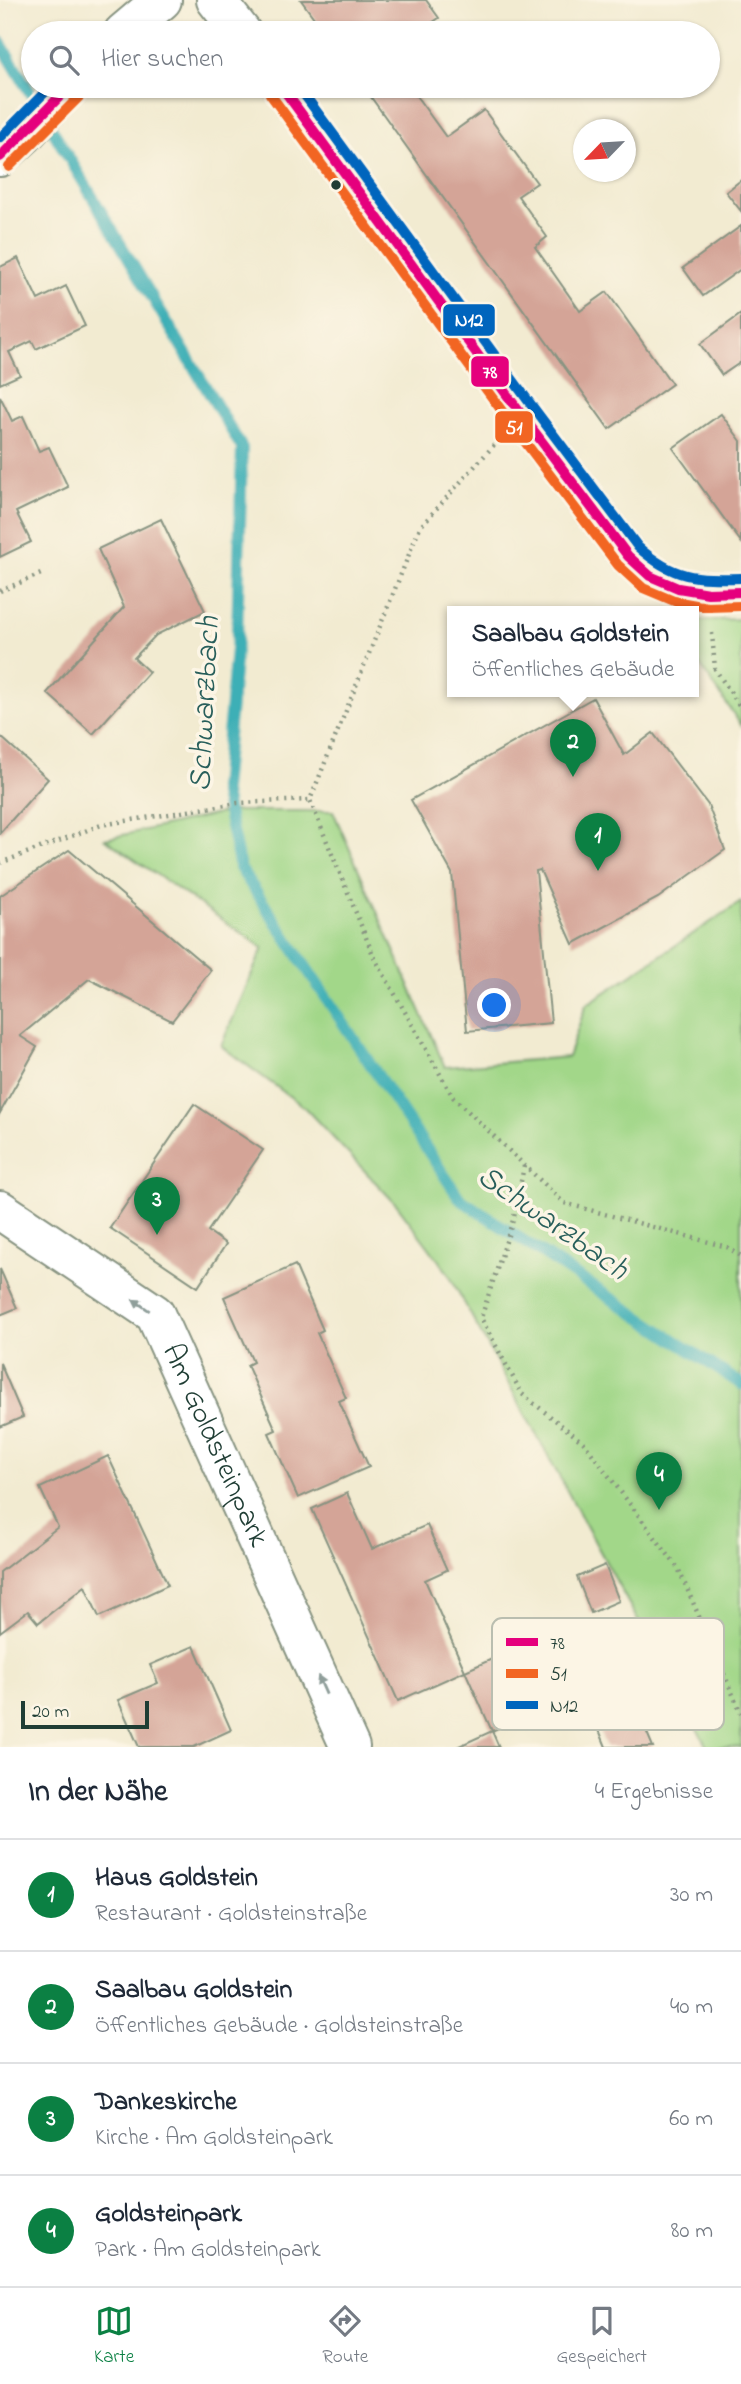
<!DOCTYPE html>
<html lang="de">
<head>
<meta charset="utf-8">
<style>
  body { margin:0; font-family:"Indie Flower",sans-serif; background:#f2f2f3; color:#1f2937 }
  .compass { position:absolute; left:573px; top:119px; width:63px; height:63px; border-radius:50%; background:#fff; box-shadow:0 2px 5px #0004; rotate:245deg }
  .scale { position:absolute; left:21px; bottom:18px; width:128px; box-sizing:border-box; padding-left:7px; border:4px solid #1f3d34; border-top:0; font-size:19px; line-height:24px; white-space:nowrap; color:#1f3d34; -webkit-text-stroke:5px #fcf5e5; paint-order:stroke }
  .you { position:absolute; left:495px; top:1006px; width:24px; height:24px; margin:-18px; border:5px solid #fff; border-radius:50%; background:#1a73e8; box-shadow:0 0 0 10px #1a73e833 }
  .badge { display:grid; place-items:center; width:46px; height:46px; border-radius:50%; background:#0b8043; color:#fff; font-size:23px; font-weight:700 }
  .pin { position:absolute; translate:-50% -58px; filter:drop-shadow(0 2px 4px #0008) }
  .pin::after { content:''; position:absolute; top:37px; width:24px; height:21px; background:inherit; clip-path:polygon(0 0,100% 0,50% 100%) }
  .popup { position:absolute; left:447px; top:606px; width:252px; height:91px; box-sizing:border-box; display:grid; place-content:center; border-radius:0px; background:#fff; filter:drop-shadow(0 2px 5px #0005); font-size:23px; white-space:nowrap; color:#747a83 }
  .popup b { font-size:26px; color:#1f2937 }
  .popup::after { content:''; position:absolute; left:50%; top:100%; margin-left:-14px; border:14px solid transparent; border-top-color:#fff }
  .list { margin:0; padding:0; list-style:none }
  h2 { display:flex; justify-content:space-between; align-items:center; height:91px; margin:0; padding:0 28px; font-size:30px }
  h2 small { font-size:23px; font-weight:400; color:#747a83 }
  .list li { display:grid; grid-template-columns:46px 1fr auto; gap:21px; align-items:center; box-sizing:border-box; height:112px; padding:0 28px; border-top:2px solid #e0e1e3 }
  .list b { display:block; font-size:26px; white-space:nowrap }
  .list p { margin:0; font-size:23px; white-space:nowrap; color:#747a83 }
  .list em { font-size:23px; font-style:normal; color:#747a83 }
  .icon { flex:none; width:38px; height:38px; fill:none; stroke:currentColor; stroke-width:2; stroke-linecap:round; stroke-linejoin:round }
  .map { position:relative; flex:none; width:741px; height:1747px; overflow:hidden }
  .search { position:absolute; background:#fff; box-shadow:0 2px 5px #0004; left:21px; right:21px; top:21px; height:77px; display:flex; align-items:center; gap:18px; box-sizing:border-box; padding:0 24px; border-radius:38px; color:#747a83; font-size:26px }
  .sheet { height:539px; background:#fff }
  nav { display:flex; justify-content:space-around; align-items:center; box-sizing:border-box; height:98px; border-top:2px solid #e0e1e3; background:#fff; font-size:19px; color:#747a83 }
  nav a { display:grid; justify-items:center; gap:4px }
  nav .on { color:#0b8043 }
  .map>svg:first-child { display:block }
</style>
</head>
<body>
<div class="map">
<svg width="741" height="1747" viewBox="0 0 741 1747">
  <rect width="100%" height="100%" fill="#fcf5e5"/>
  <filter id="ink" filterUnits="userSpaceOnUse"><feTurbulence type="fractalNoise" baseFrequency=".0143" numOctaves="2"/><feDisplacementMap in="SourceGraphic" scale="14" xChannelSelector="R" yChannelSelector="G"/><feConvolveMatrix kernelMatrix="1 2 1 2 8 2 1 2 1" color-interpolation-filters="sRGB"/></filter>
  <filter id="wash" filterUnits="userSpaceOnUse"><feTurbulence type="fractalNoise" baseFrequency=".00686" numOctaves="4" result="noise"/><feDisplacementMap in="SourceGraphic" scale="28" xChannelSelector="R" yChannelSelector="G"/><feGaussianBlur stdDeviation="1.57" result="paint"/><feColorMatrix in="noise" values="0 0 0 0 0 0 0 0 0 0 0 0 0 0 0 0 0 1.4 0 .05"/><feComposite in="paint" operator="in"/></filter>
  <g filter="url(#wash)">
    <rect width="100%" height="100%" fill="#f2ebd1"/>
    <!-- green -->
    <g fill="#a2d789" stroke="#608a5e" stroke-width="2">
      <path d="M741,619V725L694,656V621Z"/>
      <path d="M231,811H333L445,1067L568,1057L586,1005L741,902V1747H707L448,1273L397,1205L304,1107L221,1046L263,948L105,839Z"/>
    </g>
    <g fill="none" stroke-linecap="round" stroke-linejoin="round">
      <!-- stream -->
      <path stroke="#3eafb6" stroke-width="12" d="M0,42L242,448L237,639L223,789L240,868L460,1199L741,1384"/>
    </g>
    <g id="blocks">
      <!-- building -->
      <g fill="#d4a497">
        <path d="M301,0H426L439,18L417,33H325Z"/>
        <path d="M363,86H409L446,137L484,110L537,183L518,196L547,237L535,247L580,311L607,292L672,384L609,429Z"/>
        <path d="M741,180V211L726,192Z"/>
        <path d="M741,226V269L703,296L683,268Z"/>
        <path d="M18,258L38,300L66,286L85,326L36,349L32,341L9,352L20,375L0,384V267Z"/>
        <path d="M741,314V362L722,375L700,344Z"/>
        <path d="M0,396L12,421L23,416L39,451L49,447L68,487L16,512L31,542L0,557Z"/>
        <path d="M721,414L741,441V542L673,448Z"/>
        <path d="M161,519L205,611L156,635L134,658L149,672L93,734L47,693L124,607L98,549Z"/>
        <path d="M593,698L624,755L653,733L708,805L725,850L658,898L573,944L540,870L536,871L551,1023L467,1031L452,873L411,800Z"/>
        <path d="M0,736L48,779L0,833Z"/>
        <path d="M69,850L211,970L172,1021L89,979L20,1036L37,1047L0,1113V896Z"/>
        <path d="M194,1104L263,1150L208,1231L226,1244L198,1287L110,1228Z"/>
        <path d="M295,1265L323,1330L317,1333L346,1398L339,1401L369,1467L298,1498L269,1433L276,1430L247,1365L253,1362L224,1297Z"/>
        <path d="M0,1269L17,1308L0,1315Z"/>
        <path d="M0,1363L23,1417L0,1427Z"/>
        <path d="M108,1456L168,1585L99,1617L85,1586L38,1623L28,1611L0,1632V1572L58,1527L40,1488Z"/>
        <path d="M347,1493L372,1549L427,1525L447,1570L425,1580L465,1671L398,1701L312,1509Z"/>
        <path d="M605,1565L619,1601L591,1613L577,1577Z"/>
        <path d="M533,1641L560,1701L492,1731L465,1671Z"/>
        <path d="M194,1646L231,1730L194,1747H139L118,1700L158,1683L150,1665Z"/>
        <path d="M635,1704L653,1747H606L595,1720Z"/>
        <path d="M492,1731L499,1747H457Z"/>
      </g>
    </g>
  </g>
  <g filter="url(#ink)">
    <use href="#blocks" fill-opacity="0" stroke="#889482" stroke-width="2"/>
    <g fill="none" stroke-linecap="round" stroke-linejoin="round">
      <defs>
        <g id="minor">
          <path d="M216,0L242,33"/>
          <path d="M123,33L162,0"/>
          <path d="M281,86L521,414L628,556L650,576L678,588L708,593L741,592"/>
          <path d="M0,157L25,134L70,86"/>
          <path id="s1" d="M0,1210L155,1314L350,1747"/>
        </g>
      </defs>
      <!-- minor casing -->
      <use href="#minor" stroke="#889482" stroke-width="42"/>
      <!-- path -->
      <g stroke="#889482" stroke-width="4.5" stroke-dasharray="2 5" stroke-linecap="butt">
        <path d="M494,445L420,527L310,800L374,957L453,1097L564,1203L727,1247L741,1256"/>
        <path d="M0,591L41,574"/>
        <path d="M712,633L715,669L741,708"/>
        <path d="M0,863L101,825L238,803L310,800"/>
        <path d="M524,1166L514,1217L481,1318L522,1394L584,1443L678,1568L741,1713"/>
      </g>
      <!-- minor -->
      <use href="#minor" stroke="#fff" stroke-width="38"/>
      <defs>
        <g id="bus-1">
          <path d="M281,86L521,414L628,556L650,576L678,588L708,593L741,592"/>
          <path d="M0,157L70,86"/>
        </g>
        <g id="bus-2">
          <path d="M270,94L510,422L618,565L643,588L674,601L707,607L741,606"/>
          <path d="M9,167L80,96"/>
        </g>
        <g id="bus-3">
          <path d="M298,86L532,406L638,547C674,579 695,579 741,578"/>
          <path d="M0,138L51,86"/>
        </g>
      </defs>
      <!-- bus-1 casing -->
      <use href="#bus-1" stroke="#fcf5e5" stroke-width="16"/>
      <!-- bus-2 casing -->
      <use href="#bus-2" stroke="#fcf5e5" stroke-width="16"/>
      <!-- bus-3 casing -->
      <use href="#bus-3" stroke="#fcf5e5" stroke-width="16"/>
      <!-- bus-1 -->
      <use href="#bus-1" stroke="#e5007d" stroke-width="10"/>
      <!-- bus-2 -->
      <use href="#bus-2" stroke="#f26522" stroke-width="10"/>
      <!-- bus-3 -->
      <use href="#bus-3" stroke="#0065bd" stroke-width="10"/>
    </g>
    <!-- one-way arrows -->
    <defs><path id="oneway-solid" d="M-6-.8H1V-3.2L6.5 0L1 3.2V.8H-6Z" transform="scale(1.75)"/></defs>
    <g fill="#8f9e9a">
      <use href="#oneway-solid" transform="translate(141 1305) rotate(-146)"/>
      <use href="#oneway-solid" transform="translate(322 1685) rotate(-114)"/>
    </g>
  </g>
  <!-- markers -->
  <circle fill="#1f3d34" stroke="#fcf5e5" stroke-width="2.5" cx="336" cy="185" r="6"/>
  <g text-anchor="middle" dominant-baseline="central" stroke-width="7" stroke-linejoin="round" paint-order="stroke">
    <!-- street labels -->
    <g font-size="30" fill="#1f3d34" stroke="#fcf5e5">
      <text stroke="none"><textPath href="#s1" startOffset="331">Am Goldsteinpark</textPath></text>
    </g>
    <!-- water labels -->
    <g font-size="32" font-style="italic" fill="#285f5b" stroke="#fcf5e5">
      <text transform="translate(206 704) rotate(-87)">Schwarzbach</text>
      <text transform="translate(552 1224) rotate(35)">Schwarzbach</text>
    </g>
  </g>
  <!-- legend -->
  <rect x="492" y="1618" width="232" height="112" rx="10" fill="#fcf5e5" stroke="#babeb0" stroke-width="2"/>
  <rect x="506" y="1638" width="32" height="8" fill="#e5007d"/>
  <rect x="506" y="1669" width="32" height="9" fill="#f26522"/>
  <rect x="506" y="1701" width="32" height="8" fill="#0065bd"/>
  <g font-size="19" fill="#1f3d34">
    <text x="550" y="1649">78</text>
    <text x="550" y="1680">51</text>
    <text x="550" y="1712">N12</text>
  </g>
  <g stroke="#fcf5e5" stroke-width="2.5">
    <rect x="442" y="303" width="54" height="34" rx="7" fill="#0065bd"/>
    <rect x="470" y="355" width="40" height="33" rx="7" fill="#e5007d"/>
    <rect x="494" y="410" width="40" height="34" rx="7" fill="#f26522"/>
  </g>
  <g font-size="19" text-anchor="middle" font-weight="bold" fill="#fff">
    <text x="469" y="326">N12</text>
    <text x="490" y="378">78</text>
    <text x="514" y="434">51</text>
  </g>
</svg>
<svg class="compass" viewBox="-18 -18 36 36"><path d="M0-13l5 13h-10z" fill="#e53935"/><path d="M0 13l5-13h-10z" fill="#747a83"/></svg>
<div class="scale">20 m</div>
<div class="you"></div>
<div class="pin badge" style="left:598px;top:871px">1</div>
<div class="pin badge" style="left:573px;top:777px">2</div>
<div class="popup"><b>Saalbau Goldstein</b>Öffentliches Gebäude</div>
<div class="pin badge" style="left:157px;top:1235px">3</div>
<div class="pin badge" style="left:659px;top:1510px">4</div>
<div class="search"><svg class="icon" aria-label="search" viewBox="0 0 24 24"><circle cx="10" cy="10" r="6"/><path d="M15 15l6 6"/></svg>Hier suchen</div>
</div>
<section class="sheet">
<h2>In der Nähe<small>4 Ergebnisse</small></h2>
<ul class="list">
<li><span class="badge">1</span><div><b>Haus Goldstein</b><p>Restaurant · Goldsteinstraße</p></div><em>30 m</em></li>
<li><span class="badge">2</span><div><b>Saalbau Goldstein</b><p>Öffentliches Gebäude · Goldsteinstraße</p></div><em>40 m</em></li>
<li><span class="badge">3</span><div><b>Dankeskirche</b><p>Kirche · Am Goldsteinpark</p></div><em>60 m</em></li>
<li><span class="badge">4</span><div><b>Goldsteinpark</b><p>Park · Am Goldsteinpark</p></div><em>80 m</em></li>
</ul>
</section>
<nav>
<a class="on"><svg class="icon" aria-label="map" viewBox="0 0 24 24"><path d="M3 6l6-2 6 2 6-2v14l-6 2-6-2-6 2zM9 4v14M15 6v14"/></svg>Karte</a>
<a><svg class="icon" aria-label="directions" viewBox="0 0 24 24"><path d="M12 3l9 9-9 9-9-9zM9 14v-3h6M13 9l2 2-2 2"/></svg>Route</a>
<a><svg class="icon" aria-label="saved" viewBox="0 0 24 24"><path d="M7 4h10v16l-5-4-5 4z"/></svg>Gespeichert</a>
</nav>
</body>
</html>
